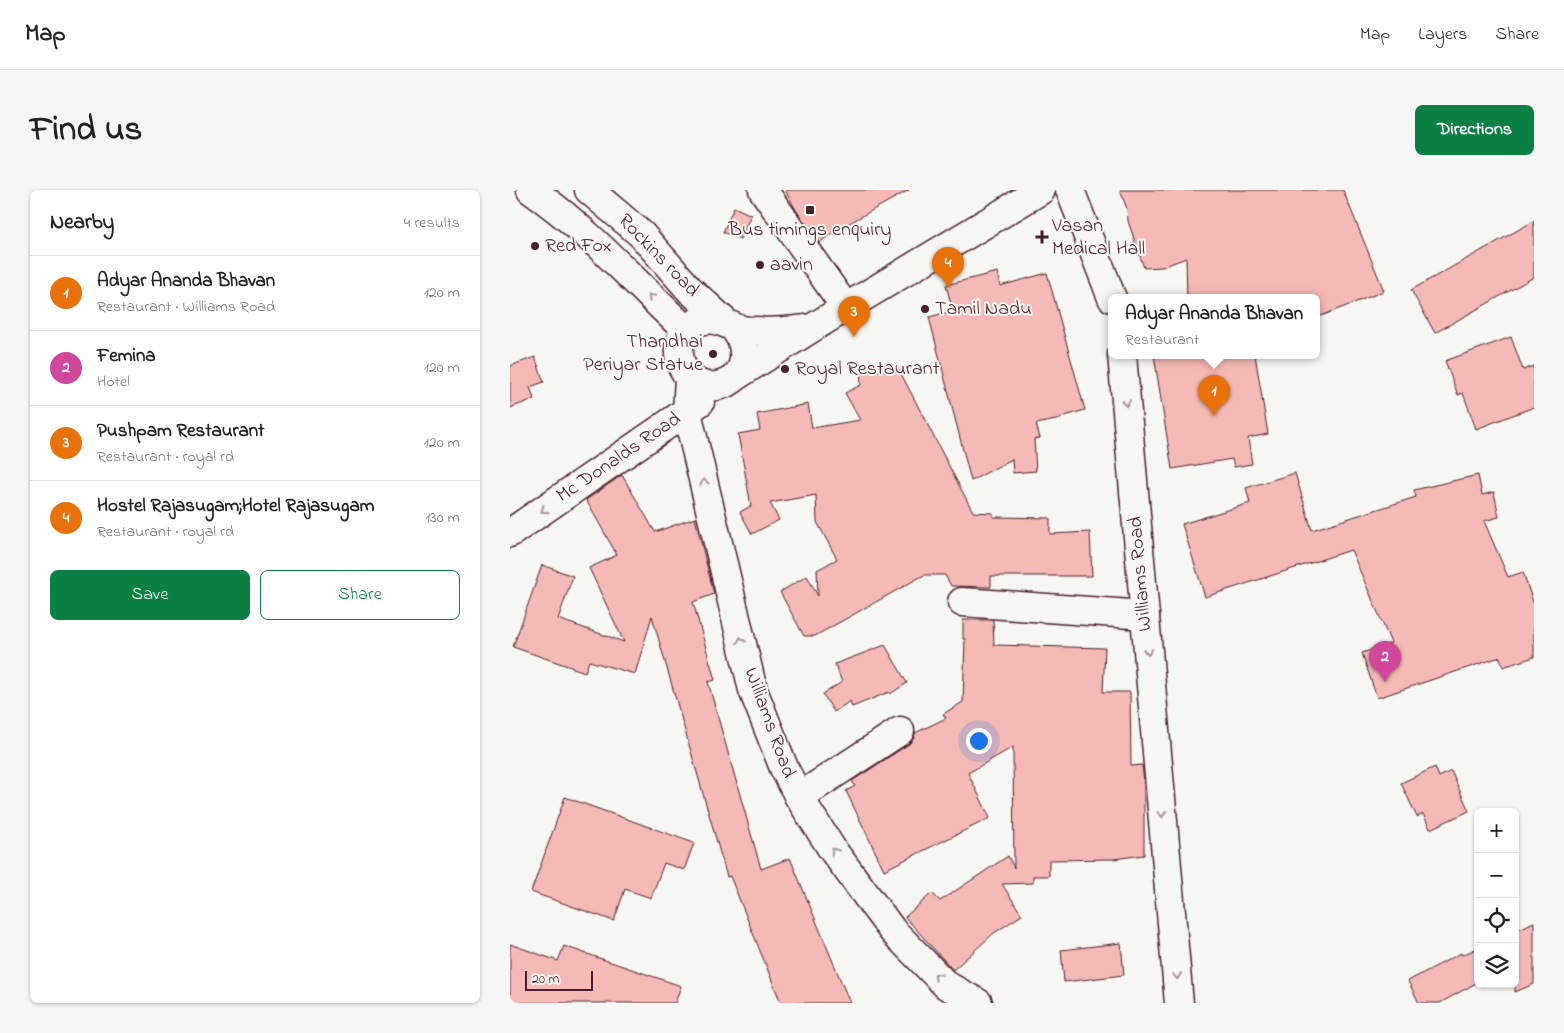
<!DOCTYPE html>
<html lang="en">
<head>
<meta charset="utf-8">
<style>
  body { margin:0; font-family:"Indie Flower",sans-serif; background:#f6f6f6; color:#222 }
  .controls { position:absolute; right:15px; bottom:15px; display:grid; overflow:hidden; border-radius:8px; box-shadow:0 1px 4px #0004 }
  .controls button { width:45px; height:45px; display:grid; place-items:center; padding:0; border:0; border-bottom:1px solid #e0e0e0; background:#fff; color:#222; font:25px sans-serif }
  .scale { position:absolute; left:15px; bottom:12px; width:68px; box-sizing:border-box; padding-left:5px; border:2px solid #4a1f2b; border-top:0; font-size:14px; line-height:18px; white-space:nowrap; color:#4a1f2b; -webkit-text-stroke:4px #f6f6f2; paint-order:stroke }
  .you { position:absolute; left:468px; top:550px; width:18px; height:18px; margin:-12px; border:4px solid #fff; border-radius:50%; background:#1a73e8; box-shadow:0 0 0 8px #1a73e833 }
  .badge { display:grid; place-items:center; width:32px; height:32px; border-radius:50%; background:#0b8043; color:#fff; font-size:16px; font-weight:700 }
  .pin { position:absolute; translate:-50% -41px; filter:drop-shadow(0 1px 2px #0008) }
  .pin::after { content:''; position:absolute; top:26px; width:18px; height:15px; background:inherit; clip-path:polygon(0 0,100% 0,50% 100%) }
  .popup { position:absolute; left:598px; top:104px; width:212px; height:65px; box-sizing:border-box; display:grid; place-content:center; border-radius:8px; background:#fff; filter:drop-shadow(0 1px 4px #0005); font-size:16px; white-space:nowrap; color:#767676 }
  .popup b { font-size:19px; color:#222 }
  .popup::after { content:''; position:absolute; left:50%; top:100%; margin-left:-10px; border:10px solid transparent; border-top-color:#fff }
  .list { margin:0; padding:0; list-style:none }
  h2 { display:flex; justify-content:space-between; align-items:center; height:65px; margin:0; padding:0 20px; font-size:21px }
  h2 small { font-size:16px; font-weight:400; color:#767676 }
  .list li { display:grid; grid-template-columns:32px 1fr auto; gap:15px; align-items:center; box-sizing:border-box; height:75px; padding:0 20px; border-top:1px solid #e0e0e0 }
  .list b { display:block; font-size:19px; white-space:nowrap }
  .list p { margin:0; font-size:16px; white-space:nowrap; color:#767676 }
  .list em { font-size:16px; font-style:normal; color:#767676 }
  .actions { display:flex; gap:10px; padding:15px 20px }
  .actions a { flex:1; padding:11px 0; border:1px solid #0b8043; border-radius:8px; text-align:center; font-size:18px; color:#0b8043 }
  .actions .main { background:#0b8043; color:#fff }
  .icon { flex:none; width:28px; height:28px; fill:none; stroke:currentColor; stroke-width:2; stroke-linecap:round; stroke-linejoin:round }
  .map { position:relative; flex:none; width:1024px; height:813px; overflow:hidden; border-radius:8px }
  header { display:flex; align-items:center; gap:30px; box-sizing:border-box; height:70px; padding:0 25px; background:#fff; border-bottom:1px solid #e0e0e0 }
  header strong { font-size:24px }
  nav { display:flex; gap:28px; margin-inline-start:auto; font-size:18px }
  .intro { display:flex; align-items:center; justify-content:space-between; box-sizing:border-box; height:120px; padding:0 30px }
  h1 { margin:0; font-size:35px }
  .button { padding:12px 22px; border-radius:8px; background:#0b8043; color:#fff; font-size:18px; font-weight:700 }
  main { display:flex; gap:30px; padding:0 30px }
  aside { flex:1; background:#fff; border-radius:8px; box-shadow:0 1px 4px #0004 }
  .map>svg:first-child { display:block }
</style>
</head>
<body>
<header>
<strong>Map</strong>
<nav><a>Map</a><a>Layers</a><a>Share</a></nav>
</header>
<div class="intro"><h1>Find us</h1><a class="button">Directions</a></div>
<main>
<aside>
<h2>Nearby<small>4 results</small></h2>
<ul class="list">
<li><span class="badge" style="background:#e8710a">1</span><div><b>Adyar Ananda Bhavan</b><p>Restaurant · Williams Road</p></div><em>120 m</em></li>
<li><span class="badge" style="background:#d1479c">2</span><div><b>Femina</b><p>Hotel</p></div><em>120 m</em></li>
<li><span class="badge" style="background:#e8710a">3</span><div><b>Pushpam Restaurant</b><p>Restaurant · royal rd</p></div><em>120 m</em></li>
<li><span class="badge" style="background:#e8710a">4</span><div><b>Hostel Rajasugam;Hotel Rajasugam</b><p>Restaurant · royal rd</p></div><em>130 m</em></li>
</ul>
<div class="actions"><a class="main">Save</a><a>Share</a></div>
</aside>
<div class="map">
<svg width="1024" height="813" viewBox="0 0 1024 813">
  <rect width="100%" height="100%" fill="#f6f6f2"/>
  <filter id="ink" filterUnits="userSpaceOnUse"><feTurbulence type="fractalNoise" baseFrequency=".02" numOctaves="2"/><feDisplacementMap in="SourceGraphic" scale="10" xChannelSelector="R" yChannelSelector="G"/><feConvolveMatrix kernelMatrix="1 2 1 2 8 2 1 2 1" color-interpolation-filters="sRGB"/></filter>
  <g filter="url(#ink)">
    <!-- building -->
    <g fill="#f6bab6" stroke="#4a1f2b">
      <path d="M275,0H399L325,41L309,53L286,20Z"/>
      <path d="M610,0H833L874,101L806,128V107H677L676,68L652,77L634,78L618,31L617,19Z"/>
      <path d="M224,17L241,25L230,49L213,42Z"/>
      <path d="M1024,31V87L925,143L901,100Z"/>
      <path d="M487,82L490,96L537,83L575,220L551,227V229L526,234L530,248L524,249L526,281L503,283L502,269L461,291L419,127L443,121L436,95Z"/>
      <path d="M1001,147L1013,180L1024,176V217L966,239L953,203L948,205L935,171Z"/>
      <path d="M644,165H745L758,244L738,248L742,274L724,277L722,269L662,279Z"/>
      <path d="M25,167L34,192L20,197L24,209L0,218V176Z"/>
      <path d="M386,174L463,322L483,323V327L540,328V344L580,342L582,386H481V397L441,396L435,385H414L305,446H294L270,402L297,386L308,406L307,380L327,369L307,332L306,305L260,313L269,330L242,344L230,322L241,316L228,244L250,240L247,224L298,214L302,238L350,230L335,203L351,195L350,182L375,180Z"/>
      <path d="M785,283L802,340L906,307L904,300L968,285L972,305L984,302L989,327L974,331L998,387L1013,382L1024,415V467L993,477L990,467L867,508L852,463L881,453L841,360L695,407L672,334L740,313L736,298Z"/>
      <path d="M112,285L145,342L185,328L204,404L183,412L205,490L198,492L251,679L280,668L340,813H271L220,686L217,687L142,426L125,484L79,471L75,482L3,457L32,375L63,386L48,429L114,452L79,378L107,365L76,310Z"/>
      <path d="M453,430H483L484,455L595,458L593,502H620L621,576L632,575L634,592V665L603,669L539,670V686H523V693L492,694L512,725L484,743L443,780L395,727L422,703L430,711L498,666L504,678L503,557L458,583L480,628L374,680L336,601L345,596L342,591L399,554L404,548L405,543L436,528L433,524L453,512L455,449H453Z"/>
      <path d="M375,455L397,493L380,504L379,502L342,517L340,511L324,522L313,504L332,492L325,474Z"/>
      <path d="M925,577L929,587L941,581L959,621L920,639L913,624L907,627L891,593Z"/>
      <path d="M55,607L184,653L174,680L154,673L141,708L115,699L104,731L21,702Z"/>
      <path d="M1024,732V794L1005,802V741Z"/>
      <path d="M611,753L614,785L554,792L551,760Z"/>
      <path d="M0,754L48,771L54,756L171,796L165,813H0Z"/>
      <path d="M968,758V792L930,813H909L898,791L951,763L952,765Z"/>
    </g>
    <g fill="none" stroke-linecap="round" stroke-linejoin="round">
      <defs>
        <g id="minor">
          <path d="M253,0L336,118"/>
          <path d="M560,0L602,108"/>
          <path d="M612,165L669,813"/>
          <path d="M179,188L177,222L243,500L274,578L289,607L322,659L382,740L436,795L468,813"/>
          <path d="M0,343L190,212"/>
          <path d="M452,412L635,425"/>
          <path d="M289,607L390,541"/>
        </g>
        <g id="major">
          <path d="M21,0C79,40 125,93 177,141"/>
          <path d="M79,0L131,44L180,100L215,132"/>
          <path d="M224,138C239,156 239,185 214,194C177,208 151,156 184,134C199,125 210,131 224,137C230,140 239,141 246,141C263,143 279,141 296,139"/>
          <path d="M226,186L302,138L531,0"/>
        </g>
      </defs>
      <!-- minor casing -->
      <use href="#minor" stroke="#4a1f2b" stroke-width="31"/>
      <!-- major casing -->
      <use href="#major" stroke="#4a1f2b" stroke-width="31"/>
      <!-- minor -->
      <use href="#minor" stroke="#f6f6f2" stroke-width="28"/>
      <!-- major -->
      <use href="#major" stroke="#f6f6f2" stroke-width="28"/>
    </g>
    <!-- one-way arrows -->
    <defs><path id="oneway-chevron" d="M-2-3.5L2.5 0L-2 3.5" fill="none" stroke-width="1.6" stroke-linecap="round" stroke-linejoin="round" transform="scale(1.25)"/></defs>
    <g stroke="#a99598">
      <use href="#oneway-chevron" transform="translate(141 107) rotate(-135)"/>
      <use href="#oneway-chevron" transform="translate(616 213) rotate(85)"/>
      <use href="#oneway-chevron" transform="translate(194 292) rotate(-103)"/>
      <use href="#oneway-chevron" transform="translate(34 320) rotate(146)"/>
      <use href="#oneway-chevron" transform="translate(231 450) rotate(-103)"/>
      <use href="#oneway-chevron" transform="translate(638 462) rotate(85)"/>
      <use href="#oneway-chevron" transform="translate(652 624) rotate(85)"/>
      <use href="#oneway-chevron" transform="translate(324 661) rotate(-125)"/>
      <use href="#oneway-chevron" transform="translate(427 786) rotate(-134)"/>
      <use href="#oneway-chevron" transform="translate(667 786) rotate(85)"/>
    </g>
  </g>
  <!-- markers -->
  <g fill="#4a1f2b" stroke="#f6f6f2" stroke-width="2">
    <rect x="295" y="15" width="10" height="10" rx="2.5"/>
    <path d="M529.5 39.5h5v5h5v5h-5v5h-5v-5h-5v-5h5z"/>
    <circle cx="25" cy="56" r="5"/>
    <circle cx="250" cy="75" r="5"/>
    <circle cx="415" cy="119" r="5"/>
    <circle cx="203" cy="164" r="5"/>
    <circle cx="275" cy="179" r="5"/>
  </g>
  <g text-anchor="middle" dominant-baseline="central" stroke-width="4" stroke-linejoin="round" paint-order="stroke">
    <!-- poi labels -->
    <g font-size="20" fill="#4a1f2b" stroke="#f6f6f2" text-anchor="start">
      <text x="542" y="36">Vasan<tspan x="542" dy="23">Medical Hall</tspan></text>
      <text x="300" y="40" text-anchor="middle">Bus timings enquiry</text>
      <text x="35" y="56">Red Fox</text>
      <text x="260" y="75">aavin</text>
      <text x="425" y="119">Tamil Nadu</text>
      <text x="193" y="152" text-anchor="end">Thandhai<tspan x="193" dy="23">Periyar Statue</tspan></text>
      <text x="285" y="179">Royal Restaurant</text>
    </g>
    <!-- street labels -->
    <g font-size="20" fill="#4a1f2b" stroke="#f6f6f2">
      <text transform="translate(148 66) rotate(46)">Rockins road</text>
      <text transform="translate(109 268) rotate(-34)">Mc Donalds Road</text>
      <text transform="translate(631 384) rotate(-95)">Williams Road</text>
      <text transform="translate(259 533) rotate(70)">Williams Road</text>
    </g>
  </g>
</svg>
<div class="controls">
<button>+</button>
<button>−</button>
<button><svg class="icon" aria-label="locate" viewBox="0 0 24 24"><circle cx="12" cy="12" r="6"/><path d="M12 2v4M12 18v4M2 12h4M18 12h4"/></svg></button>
<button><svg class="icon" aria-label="layers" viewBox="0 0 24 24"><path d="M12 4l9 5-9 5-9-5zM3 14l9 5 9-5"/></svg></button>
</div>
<div class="scale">20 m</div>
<div class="you"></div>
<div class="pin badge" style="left:704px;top:226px;background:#e8710a">1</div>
<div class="popup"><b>Adyar Ananda Bhavan</b>Restaurant</div>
<div class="pin badge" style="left:875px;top:492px;background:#d1479c">2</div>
<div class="pin badge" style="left:344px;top:147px;background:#e8710a">3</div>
<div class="pin badge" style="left:438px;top:98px;background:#e8710a">4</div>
</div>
</main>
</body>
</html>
